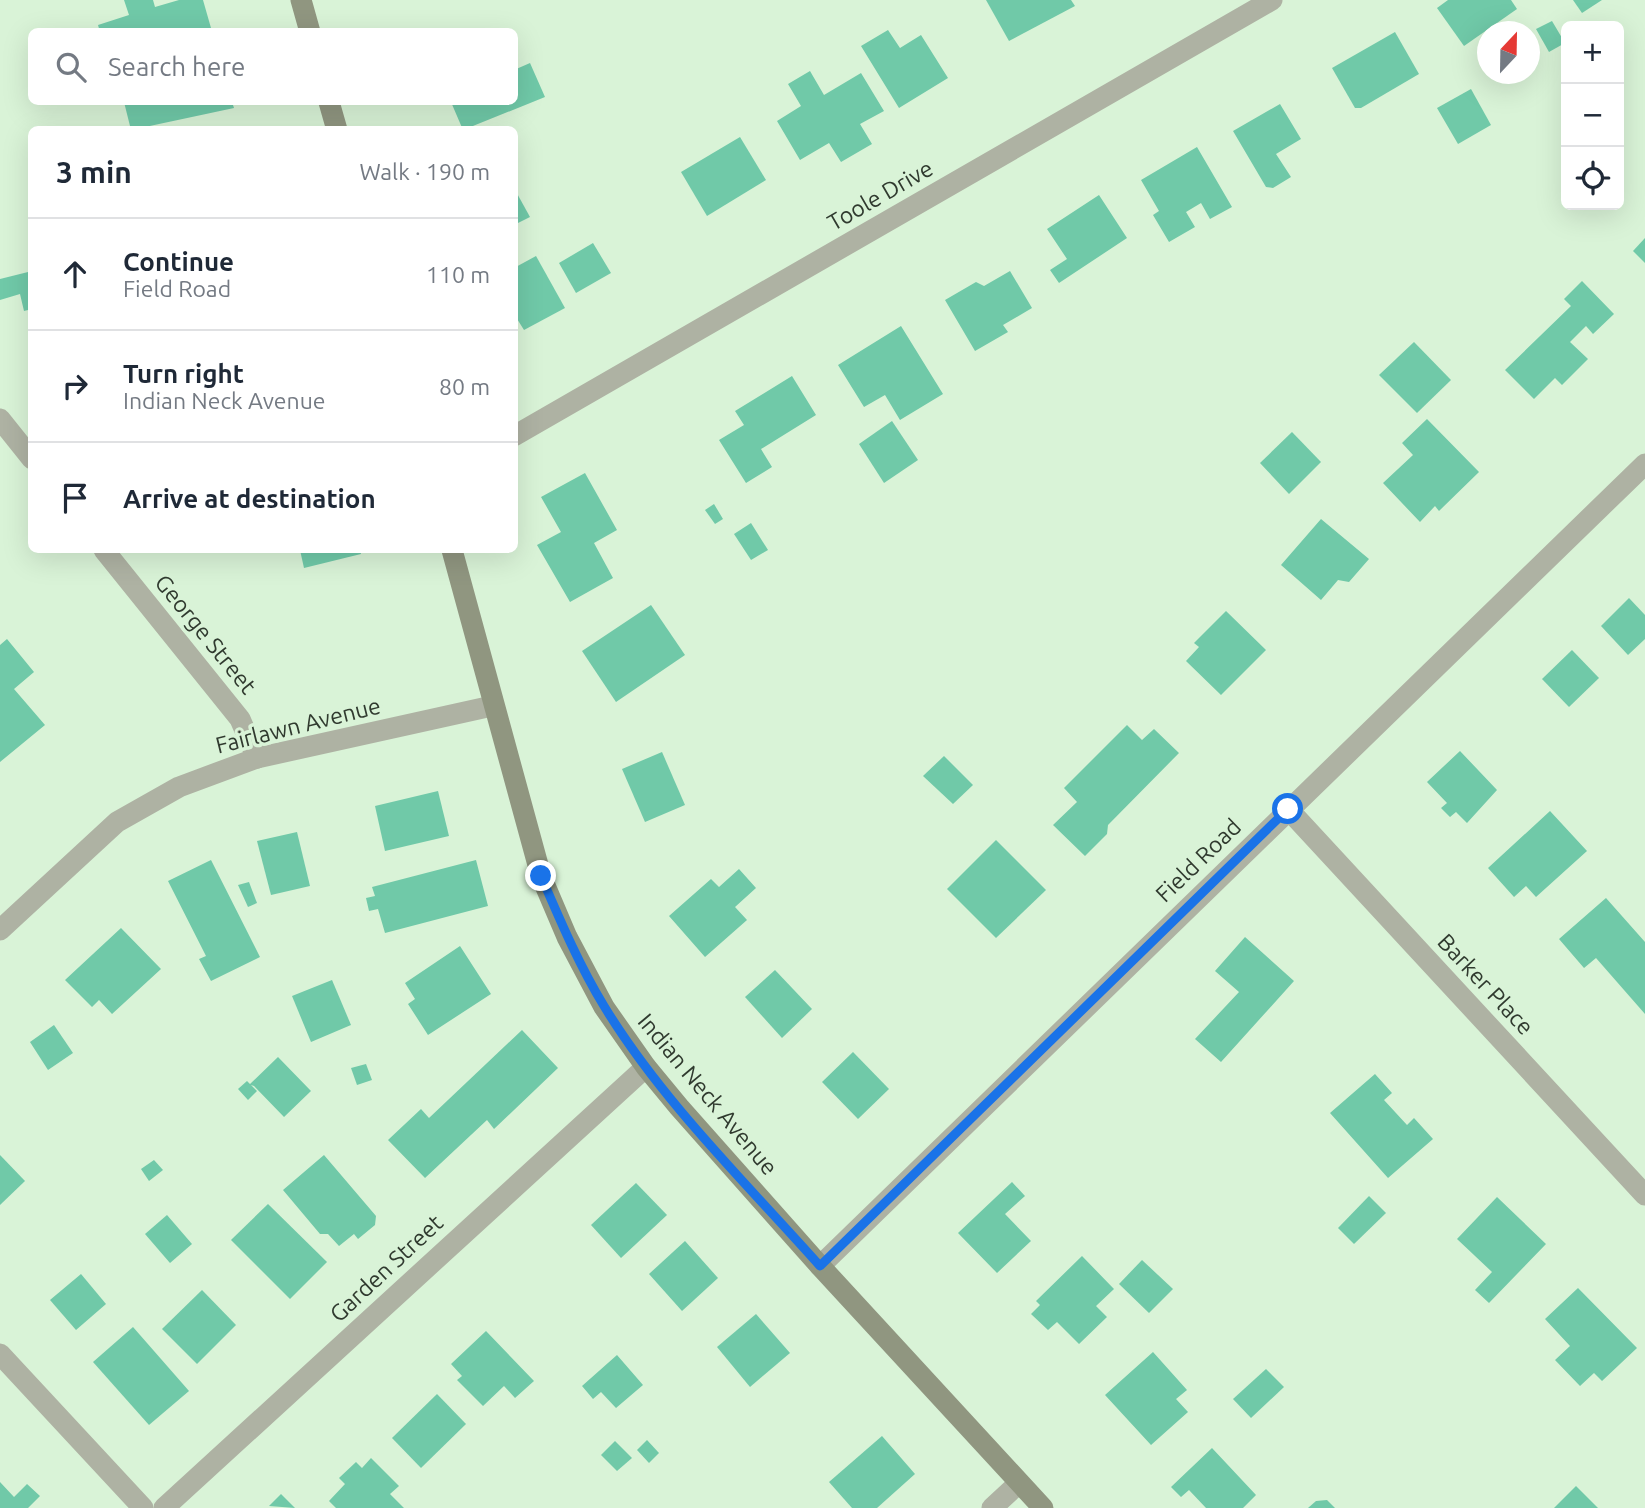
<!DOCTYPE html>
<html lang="en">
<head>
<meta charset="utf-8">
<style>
  body { margin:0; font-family:Ubuntu,sans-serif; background:#f6f6f7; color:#1f2937 }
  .controls { position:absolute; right:21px; top:21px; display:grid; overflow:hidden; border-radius:10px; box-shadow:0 7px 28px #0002 }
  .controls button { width:63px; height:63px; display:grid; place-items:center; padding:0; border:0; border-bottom:2px solid #e0e1e3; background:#fff; color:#1f2937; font:35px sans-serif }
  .compass { position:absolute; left:1477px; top:21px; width:63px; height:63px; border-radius:50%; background:#fff; box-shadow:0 7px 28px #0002; rotate:22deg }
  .stop { position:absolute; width:21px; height:21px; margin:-16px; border:5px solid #1a73e8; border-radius:50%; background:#fff }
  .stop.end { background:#1a73e8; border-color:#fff; box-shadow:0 2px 7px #0008 }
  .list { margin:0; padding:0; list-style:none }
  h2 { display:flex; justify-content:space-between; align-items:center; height:91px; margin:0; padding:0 28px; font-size:30px }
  h2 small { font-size:23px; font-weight:400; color:#747a83 }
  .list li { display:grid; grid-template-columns:46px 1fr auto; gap:21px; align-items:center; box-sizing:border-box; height:112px; padding:0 28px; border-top:2px solid #e0e1e3 }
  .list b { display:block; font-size:26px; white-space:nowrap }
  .list p { margin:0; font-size:23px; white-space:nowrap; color:#747a83 }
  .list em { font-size:23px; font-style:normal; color:#747a83 }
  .icon { flex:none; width:38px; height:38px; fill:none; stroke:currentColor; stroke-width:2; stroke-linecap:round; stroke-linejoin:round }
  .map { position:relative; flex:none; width:1645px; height:1508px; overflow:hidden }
  .search { position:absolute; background:#fff; box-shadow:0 7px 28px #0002; left:28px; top:28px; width:490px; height:77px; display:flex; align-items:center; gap:18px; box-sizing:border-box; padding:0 24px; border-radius:10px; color:#747a83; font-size:26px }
  .panel { position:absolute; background:#fff; box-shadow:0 7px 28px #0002; left:28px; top:126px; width:490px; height:427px; border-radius:10px }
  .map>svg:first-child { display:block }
</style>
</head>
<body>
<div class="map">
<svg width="1645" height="1508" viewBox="0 0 1645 1508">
  <rect width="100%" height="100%" fill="#d9f3d7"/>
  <!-- building -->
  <g fill="#70c9a8">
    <path d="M124,0H153L155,7L179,0H203L211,28L201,32H100L98,25L129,15Z"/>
    <path d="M986,0H1071L1075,6L1009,41Z"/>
    <path d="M1448,0H1511L1517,9L1464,46L1437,8Z"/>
    <path d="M1573,0H1602L1582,13Z"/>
    <path d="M1552,21L1565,43L1549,52L1536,29Z"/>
    <path d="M888,30L900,48L921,35L948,78L899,108L861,46Z"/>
    <path d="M1395,32L1419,74L1361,108H1355L1332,68Z"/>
    <path d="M530,63L545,97L463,130L451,102H514V70Z"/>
    <path d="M810,71L824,95L861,73L884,111L860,124L872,144L841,162L829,143L800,160L777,121L801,106L788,84Z"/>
    <path d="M1471,89L1491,125L1458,144L1437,108Z"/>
    <path d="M124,102H232L234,108L131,130Z"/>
    <path d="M1280,104L1301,139L1276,154L1291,177L1273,188L1266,187L1233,131Z"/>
    <path d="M740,137L766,180L707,216L681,172Z"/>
    <path d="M1197,147L1232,207L1210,219L1201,203L1186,212L1195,227L1169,242L1153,215L1159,211L1141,180Z"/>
    <path d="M514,188L530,217L514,225Z"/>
    <path d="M1099,195L1127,238L1059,283L1050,270L1067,259L1047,229Z"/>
    <path d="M1645,238V263L1633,251Z"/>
    <path d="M593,243L611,273L576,293L559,263Z"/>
    <path d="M536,256L565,308L524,330L514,314V268Z"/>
    <path d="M32,271V309L24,311L20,294L0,300V279Z"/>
    <path d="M1010,271L1032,308L1003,325L1008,332L975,351L945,300L976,282L984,286Z"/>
    <path d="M1582,281L1614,314L1593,334L1586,326L1570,342L1588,359L1562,385L1555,378L1534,399L1505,370L1571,306L1564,299Z"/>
    <path d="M901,326L943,394L900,420L885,395L864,407L838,365Z"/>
    <path d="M1414,342L1451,380L1417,413L1379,375Z"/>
    <path d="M792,376L816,415L761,449L772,467L746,483L719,440L744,425L735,411Z"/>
    <path d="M1427,419L1479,472L1439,511L1435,506L1420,522L1383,483L1413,455L1402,443Z"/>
    <path d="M892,421L918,460L884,483L859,444Z"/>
    <path d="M1292,432L1321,462L1289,494L1260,463Z"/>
    <path d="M585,473L617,530L594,543L613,578L570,602L537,545L561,532L541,497Z"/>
    <path d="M714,504L723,519L715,524L705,510Z"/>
    <path d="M1321,519L1369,559L1349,582L1338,580L1321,600L1281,565Z"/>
    <path d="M751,523L768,550L751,560L734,534Z"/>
    <path d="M300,550H360L361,554L304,568Z"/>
    <path d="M1629,598L1645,615V639L1628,655L1601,626Z"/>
    <path d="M651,605L685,655L616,702L582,651Z"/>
    <path d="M1226,611L1266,650L1221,695L1186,661L1199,647L1194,643Z"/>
    <path d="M7,639L34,672L14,689L45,725L0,762V645Z"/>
    <path d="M1572,650L1599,678L1569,707L1542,679Z"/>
    <path d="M1127,725L1142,740L1154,729L1179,753L1108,825L1107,834L1085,856L1053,825L1077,802L1064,788Z"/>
    <path d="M1460,751L1497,790L1467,823L1456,812L1450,817L1441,808L1447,803L1427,782Z"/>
    <path d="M662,752L685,805L645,822L622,769Z"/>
    <path d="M944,756L973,785L953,804L923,776Z"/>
    <path d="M438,791L449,836L385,851L375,806Z"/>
    <path d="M1550,811L1587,851L1536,897L1526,886L1514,897L1488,868Z"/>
    <path d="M297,832L310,886L271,895L257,841Z"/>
    <path d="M996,840L1046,890L996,938L947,889Z"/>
    <path d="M211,860L260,957L211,981L199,959L206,956L168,881Z"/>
    <path d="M476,860L488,906L385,933L378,909L369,911L366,898L375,896L372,887Z"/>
    <path d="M739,869L756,888L735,907L747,920L705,957L669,916L711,879L719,887Z"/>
    <path d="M249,882L257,903L248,907L238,885Z"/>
    <path d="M1606,898L1645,942V1014L1596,958L1584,968L1559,939Z"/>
    <path d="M121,928L161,969L112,1014L99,1000L92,1007L65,980Z"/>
    <path d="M1245,937L1294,981L1221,1062L1195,1039L1239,992L1215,971Z"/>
    <path d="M460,946L491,994L428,1035L408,1004L415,999L405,983Z"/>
    <path d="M775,970L812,1009L782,1038L745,997Z"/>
    <path d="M332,980L351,1025L311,1042L292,996Z"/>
    <path d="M54,1025L73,1053L48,1070L30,1042Z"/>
    <path d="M522,1030L558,1068L494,1129L487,1120L425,1178L388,1140L421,1109L429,1118Z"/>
    <path d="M853,1052L889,1089L858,1119L822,1082Z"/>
    <path d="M278,1057L311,1091L284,1117L254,1086L251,1085L257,1091L248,1100L238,1089L247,1081L250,1084Z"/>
    <path d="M366,1064L372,1080L357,1085L351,1068Z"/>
    <path d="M1375,1074L1392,1093L1384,1100L1407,1125L1414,1118L1433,1139L1388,1178L1330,1113Z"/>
    <path d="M0,1155L25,1181L0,1205Z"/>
    <path d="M324,1155L376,1216L375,1225L358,1239L354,1234L339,1246L328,1234H320L283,1190Z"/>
    <path d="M154,1160L163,1170L149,1181L141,1169Z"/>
    <path d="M1012,1182L1025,1196L1005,1214L1031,1241L997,1273L958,1233Z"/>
    <path d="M636,1183L667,1215L621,1258L591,1225Z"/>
    <path d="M1369,1196L1386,1213L1354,1244L1338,1228Z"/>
    <path d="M1497,1197L1546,1244L1489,1303L1475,1290L1492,1272L1457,1239Z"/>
    <path d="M268,1204L327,1262L290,1299L231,1240Z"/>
    <path d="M167,1215L192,1244L170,1263L145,1234Z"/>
    <path d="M685,1241L718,1278L682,1311L649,1274Z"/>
    <path d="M1082,1256L1114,1289L1096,1306L1107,1317L1079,1344L1057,1322L1048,1330L1031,1314L1040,1305L1036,1301Z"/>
    <path d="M1142,1260L1173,1289L1149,1313L1119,1284Z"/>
    <path d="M81,1274L106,1304L76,1330L50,1300Z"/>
    <path d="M1578,1288L1637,1348L1602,1381L1594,1373L1580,1386L1555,1360L1570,1346L1545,1319Z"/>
    <path d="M202,1290L236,1325L197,1364L162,1329Z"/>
    <path d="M756,1314L790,1353L750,1387L717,1347Z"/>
    <path d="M133,1327L189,1391L149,1425L93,1362Z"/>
    <path d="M486,1331L534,1381L515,1398L504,1386L483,1406L457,1380L462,1376L451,1364Z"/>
    <path d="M1153,1352L1187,1390L1176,1399L1188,1412L1151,1445L1105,1395Z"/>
    <path d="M617,1355L643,1385L616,1408L601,1392L593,1399L582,1386Z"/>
    <path d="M1266,1369L1284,1387L1251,1418L1233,1399Z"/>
    <path d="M437,1394L466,1424L421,1468L392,1438Z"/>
    <path d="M882,1436L915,1474L877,1508H852L829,1482Z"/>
    <path d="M647,1440L659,1453L649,1463L637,1450Z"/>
    <path d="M615,1441L632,1458L617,1471L601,1455Z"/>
    <path d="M1212,1448L1256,1495L1243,1508H1206L1189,1490L1181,1497L1171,1487Z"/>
    <path d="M371,1458L399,1486L390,1494L404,1508H336L329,1501L345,1484L339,1478L356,1462L362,1468Z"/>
    <path d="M0,1482L14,1497L27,1484L40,1496L28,1508H0Z"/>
    <path d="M1576,1486L1598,1508H1554Z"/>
    <path d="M281,1494L295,1508L269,1506Z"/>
    <path d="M1327,1500L1335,1508H1308L1316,1501Z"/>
  </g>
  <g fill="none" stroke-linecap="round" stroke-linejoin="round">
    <!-- street -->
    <g stroke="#aeb2a3" stroke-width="21">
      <path d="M0,419L32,459"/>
      <path d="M514,436L1272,0"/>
      <path d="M104,550L240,719L257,758"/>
      <path d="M1288,809L1645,1195"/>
      <path d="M0,930L117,822L179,787L257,758L492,706"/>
      <path d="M820,1266L1645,464"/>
      <path d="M0,1354L143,1508"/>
      <path d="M164,1508L646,1067"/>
      <path d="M992,1508L1019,1483"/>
    </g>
    <!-- secondary -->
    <g stroke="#909680" stroke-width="21">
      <path d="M301,0L310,32"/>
      <path d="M329,102L337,130"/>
      <path d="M452,550L541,876L567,937L604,1007L646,1067L679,1107L820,1266L1043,1508"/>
    </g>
  </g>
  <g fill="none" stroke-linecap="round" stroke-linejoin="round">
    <!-- route -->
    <path stroke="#1a73e8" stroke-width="9" d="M541,876C560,920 579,965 604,1006C661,1100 747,1184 820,1266L1288,809"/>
  </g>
  <g text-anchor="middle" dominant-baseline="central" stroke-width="7" stroke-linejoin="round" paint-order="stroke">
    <!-- street labels -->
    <g font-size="23" fill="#303a2f" stroke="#d9f3d7">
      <text transform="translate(880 195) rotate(-30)">Toole Drive</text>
      <text transform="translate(206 634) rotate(51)">George Street</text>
      <text transform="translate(298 725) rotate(-14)">Fairlawn Avenue</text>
      <text transform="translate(1198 860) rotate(-44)">Field Road</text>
      <text transform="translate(1486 984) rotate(47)">Barker Place</text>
      <text transform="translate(708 1094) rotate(50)">Indian Neck Avenue</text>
      <text transform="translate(386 1268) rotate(-43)">Garden Street</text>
    </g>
  </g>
</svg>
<div class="controls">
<button>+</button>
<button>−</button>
<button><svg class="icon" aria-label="locate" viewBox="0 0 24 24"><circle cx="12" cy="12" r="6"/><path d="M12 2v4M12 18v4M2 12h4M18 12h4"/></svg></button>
</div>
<svg class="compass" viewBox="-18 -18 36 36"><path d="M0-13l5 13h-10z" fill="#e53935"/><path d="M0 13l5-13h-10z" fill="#747a83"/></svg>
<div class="stop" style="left:1288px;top:809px"></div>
<div class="stop end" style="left:541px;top:876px"></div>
<div class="search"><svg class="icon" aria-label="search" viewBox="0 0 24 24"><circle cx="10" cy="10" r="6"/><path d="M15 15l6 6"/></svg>Search here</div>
<section class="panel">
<h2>3 min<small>Walk · 190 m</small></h2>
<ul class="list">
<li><svg class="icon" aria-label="ahead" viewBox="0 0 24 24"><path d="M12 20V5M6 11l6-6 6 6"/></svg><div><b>Continue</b><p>Field Road</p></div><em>110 m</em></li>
<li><svg class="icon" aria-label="right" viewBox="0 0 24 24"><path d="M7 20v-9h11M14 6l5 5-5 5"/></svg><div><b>Turn right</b><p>Indian Neck Avenue</p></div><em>80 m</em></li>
<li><svg class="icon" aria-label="arrive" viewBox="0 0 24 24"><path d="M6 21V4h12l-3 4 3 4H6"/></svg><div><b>Arrive at destination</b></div></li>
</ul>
</section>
</div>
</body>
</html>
